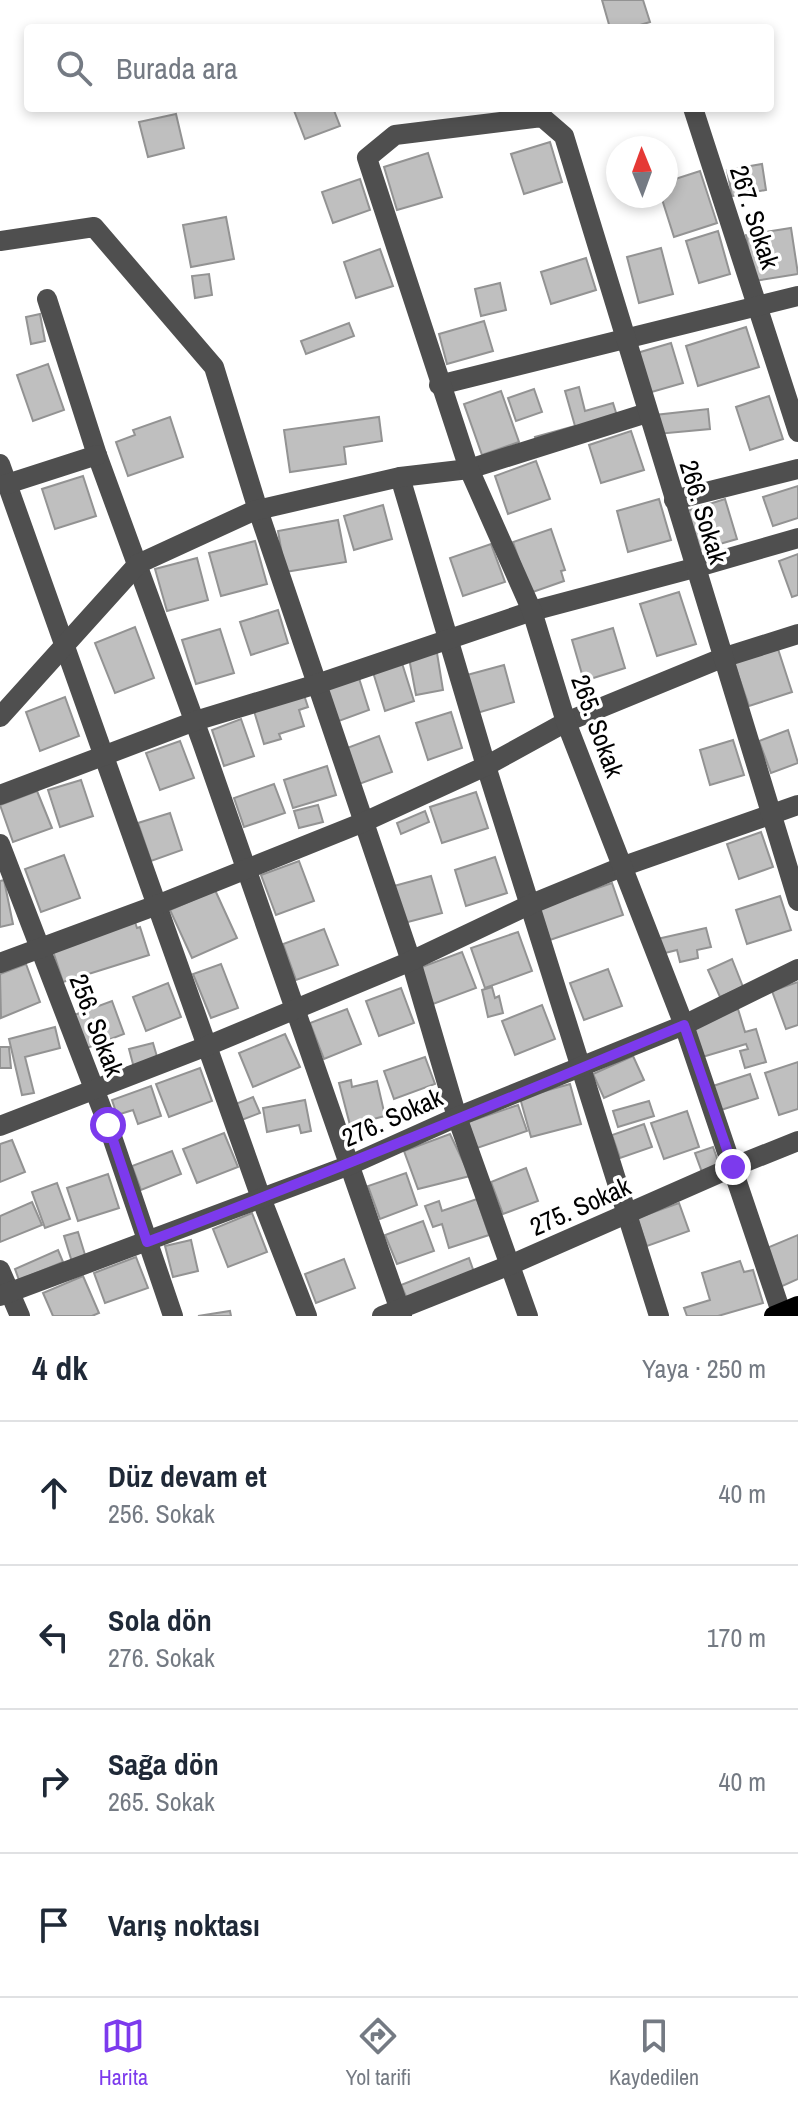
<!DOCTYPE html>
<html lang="tr">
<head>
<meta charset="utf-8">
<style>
  body { margin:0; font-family:"Archivo Narrow",sans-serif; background:#f6f6f7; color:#1f2937 }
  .compass { position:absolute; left:606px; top:136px; width:72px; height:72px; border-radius:50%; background:#fff; box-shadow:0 4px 12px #0003; rotate:359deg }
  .stop { position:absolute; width:24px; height:24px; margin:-18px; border:6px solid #7c3aed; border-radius:50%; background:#fff }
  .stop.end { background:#7c3aed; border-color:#fff; box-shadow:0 2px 8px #0008 }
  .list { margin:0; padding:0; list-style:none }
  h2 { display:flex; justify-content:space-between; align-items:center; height:104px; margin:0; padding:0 32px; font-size:34px }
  h2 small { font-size:26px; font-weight:400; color:#747a83 }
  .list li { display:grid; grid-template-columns:52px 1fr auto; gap:24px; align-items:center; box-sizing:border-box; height:144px; padding:0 32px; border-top:2px solid #e0e1e3 }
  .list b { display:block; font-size:30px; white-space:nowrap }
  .list p { margin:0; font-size:26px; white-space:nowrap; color:#747a83 }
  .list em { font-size:26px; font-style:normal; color:#747a83 }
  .icon { flex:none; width:44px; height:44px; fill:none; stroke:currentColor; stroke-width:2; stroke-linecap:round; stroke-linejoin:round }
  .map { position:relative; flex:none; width:798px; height:1316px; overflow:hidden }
  .search { position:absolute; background:#fff; box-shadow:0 4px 12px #0003; left:24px; right:24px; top:24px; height:88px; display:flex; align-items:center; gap:20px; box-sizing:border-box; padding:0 28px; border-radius:8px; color:#747a83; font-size:30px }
  .sheet { height:680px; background:#fff }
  nav { display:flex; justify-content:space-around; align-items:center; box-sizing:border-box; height:112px; border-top:2px solid #e0e1e3; background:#fff; font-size:22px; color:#747a83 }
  nav a { display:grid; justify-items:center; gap:4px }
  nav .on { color:#7c3aed }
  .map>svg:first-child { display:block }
</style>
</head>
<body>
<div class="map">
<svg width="798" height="1316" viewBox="0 0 798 1316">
  <rect width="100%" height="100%" fill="#fff"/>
  <!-- building -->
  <g fill="#bfbfbf" stroke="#939393" stroke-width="2">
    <path d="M602,0H643L650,22L630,28H610Z"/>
    <path d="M293,108H333L340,126L305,139Z"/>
    <path d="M176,114L184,148L148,157L139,122Z"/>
    <path d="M550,142L562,182L524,194L511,154Z"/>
    <path d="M428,153L442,197L397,210L384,167Z"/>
    <path d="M762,164L766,190L732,196L727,170Z"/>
    <path d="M700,171L717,223L674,237L661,196H666V182Z"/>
    <path d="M360,179L370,210L333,223L322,192Z"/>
    <path d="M226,217L234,259L191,267L183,225Z"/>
    <path d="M791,228L798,274L754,281L746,235Z"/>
    <path d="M718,231L730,274L699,283L686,241Z"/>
    <path d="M661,248L673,294L639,303L627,257Z"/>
    <path d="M380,249L393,286L356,298L344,262Z"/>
    <path d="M586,258L596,290L551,304L541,272Z"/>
    <path d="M209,274L212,295L195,298L192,276Z"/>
    <path d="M500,283L506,310L481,316L475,289Z"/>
    <path d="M40,314L45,341L31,344L26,317Z"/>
    <path d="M484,321L493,351L447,364L439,334Z"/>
    <path d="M349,323L354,336L306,354L301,341Z"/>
    <path d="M746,327L759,367L698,386L686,346Z"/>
    <path d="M671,343L683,383L648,393L637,353Z"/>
    <path d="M48,364L64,410L33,421L17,375Z"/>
    <path d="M579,387L585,411L613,403L618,419L537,443L535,437L575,426L565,391Z"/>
    <path d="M534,389L542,412L516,421L508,398Z"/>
    <path d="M501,391L519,442L482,455L464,404Z"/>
    <path d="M769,396L783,439L750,450L736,407Z"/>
    <path d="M708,409L710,429L657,434L655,415Z"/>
    <path d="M170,417L183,457L128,476L116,442L135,435L133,430Z"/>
    <path d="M379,417L382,441L344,447L346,464L290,472L284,430Z"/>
    <path d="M631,431L644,470L601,483L589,445Z"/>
    <path d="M536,461L550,499L508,514L495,476Z"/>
    <path d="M83,476L96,516L55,529L42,489Z"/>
    <path d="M798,486V518L773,526L763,497Z"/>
    <path d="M659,499L671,540L628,552L617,511Z"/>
    <path d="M725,499L737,539L699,550L687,511Z"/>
    <path d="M383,505L392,539L354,550L344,516Z"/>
    <path d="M338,520L346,562L285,572L278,531Z"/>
    <path d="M551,529L565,570L561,571L564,581L530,593L513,542Z"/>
    <path d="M255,541L267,584L221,596L209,553Z"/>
    <path d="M491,544L505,582L463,596L450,558Z"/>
    <path d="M798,554V595L792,597L779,561Z"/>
    <path d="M197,558L208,600L167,611L155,569Z"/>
    <path d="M679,592L696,644L657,656L640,604Z"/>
    <path d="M278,610L288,643L251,655L240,622Z"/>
    <path d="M135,627L154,678L115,693L95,643Z"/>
    <path d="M613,628L625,668L584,681L572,640Z"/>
    <path d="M220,629L234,673L196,684L182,640Z"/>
    <path d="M778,649L792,692L749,706L734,663Z"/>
    <path d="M437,653L443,690L416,695L409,658Z"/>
    <path d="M401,660L414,701L385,711L372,669Z"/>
    <path d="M504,665L514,702L477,713L467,675Z"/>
    <path d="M358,675L369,710L336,722L324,687Z"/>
    <path d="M304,695L308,707L299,710L304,726L279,734L281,739L264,744L254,711Z"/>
    <path d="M65,697L79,736L40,751L26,712Z"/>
    <path d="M451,712L462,748L428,760L416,723Z"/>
    <path d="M241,719L254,756L224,766L212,730Z"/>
    <path d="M788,730L798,763L771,773L759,741Z"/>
    <path d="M379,736L392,772L359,784L347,748Z"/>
    <path d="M733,740L744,775L710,785L700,750Z"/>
    <path d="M180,741L194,778L160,790L146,753Z"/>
    <path d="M327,766L336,795L293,808L284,780Z"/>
    <path d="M81,780L93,816L60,827L48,790Z"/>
    <path d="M274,784L285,813L244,827L234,798Z"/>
    <path d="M37,791L52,828L13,842L0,805Z"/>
    <path d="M476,792L488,828L442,843L430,807Z"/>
    <path d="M318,805L323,822L299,828L294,811Z"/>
    <path d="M425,811L429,822L401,834L397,823Z"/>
    <path d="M170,813L182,850L151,861L138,823Z"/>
    <path d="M761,832L773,867L739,879L727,844Z"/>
    <path d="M64,855L80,898L41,912L25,869Z"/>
    <path d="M495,857L507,893L466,906L455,870Z"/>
    <path d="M299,861L314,901L276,915L261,875Z"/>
    <path d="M431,876L442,913L404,923L394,886Z"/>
    <path d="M4,880L13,924L0,927V881Z"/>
    <path d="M612,883L623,915L550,940L539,908Z"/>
    <path d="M215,890L237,938L192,958L170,910Z"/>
    <path d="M780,896L791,930L747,944L736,910Z"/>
    <path d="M135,922L137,928L140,927L149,955L63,982L52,948Z"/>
    <path d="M706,928L711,947L697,950L698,958L680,962L677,950L661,954L657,939Z"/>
    <path d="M324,929L338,965L296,980L283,944Z"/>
    <path d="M518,932L532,971L485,988L471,948Z"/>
    <path d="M462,952L476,988L433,1004L419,968Z"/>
    <path d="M732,959L743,987L720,997L708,970Z"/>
    <path d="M26,964L40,1002L1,1018L0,974Z"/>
    <path d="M221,964L238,1008L211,1018L193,974Z"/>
    <path d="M608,969L622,1006L584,1020L570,983Z"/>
    <path d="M798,982V1025L786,1029L772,991Z"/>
    <path d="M168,983L181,1017L146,1031L133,997Z"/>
    <path d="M492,987L495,998L499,996L503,1013L488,1017L482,990Z"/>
    <path d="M401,988L414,1023L379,1036L366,1001Z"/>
    <path d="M112,1001L124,1034L87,1048L74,1015Z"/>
    <path d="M542,1005L555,1039L515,1055L502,1021Z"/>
    <path d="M347,1009L361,1044L324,1059L310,1023Z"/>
    <path d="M738,1009L745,1032L756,1029L766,1062L745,1068L740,1051L748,1049L746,1044L699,1058L689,1024Z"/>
    <path d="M55,1027L60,1048L25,1057L34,1093L22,1095L9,1039Z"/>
    <path d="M285,1034L300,1067L253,1087L239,1053Z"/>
    <path d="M153,1043L158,1060L134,1068L129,1049Z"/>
    <path d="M0,1047H9L11,1068H0Z"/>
    <path d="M633,1056L644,1080L604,1098L593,1074Z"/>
    <path d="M425,1057L435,1084L394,1099L384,1071Z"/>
    <path d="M798,1062V1109L779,1115L765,1073Z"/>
    <path d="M200,1068L212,1101L169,1117L156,1084Z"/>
    <path d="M750,1074L758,1098L721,1110L713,1086Z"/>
    <path d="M351,1080L352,1087L377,1081L385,1116L350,1125L339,1083Z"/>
    <path d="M570,1084L581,1124L531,1137L520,1098Z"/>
    <path d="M151,1086L161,1116L138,1124L133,1110L117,1115L112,1100Z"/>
    <path d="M253,1097L260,1113L239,1121L233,1105Z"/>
    <path d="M305,1100L311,1131L301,1133L299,1125L267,1132L263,1108Z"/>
    <path d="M649,1101L654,1116L618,1127L613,1111Z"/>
    <path d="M518,1105L527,1131L477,1148L468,1122Z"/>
    <path d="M687,1111L699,1147L664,1159L651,1123Z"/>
    <path d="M644,1124L652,1147L620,1158L612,1135Z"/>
    <path d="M224,1133L238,1167L197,1183L183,1149Z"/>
    <path d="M450,1134L470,1176L418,1189L404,1151Z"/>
    <path d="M12,1140L25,1172L0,1182V1144Z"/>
    <path d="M713,1147L721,1169L703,1175L695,1153Z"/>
    <path d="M172,1151L181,1174L141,1190L132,1166Z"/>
    <path d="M526,1168L538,1201L503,1214L491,1182Z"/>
    <path d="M406,1173L417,1205L380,1219L368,1186Z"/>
    <path d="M108,1174L119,1208L78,1221L67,1188Z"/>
    <path d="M57,1183L70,1219L45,1228L32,1192Z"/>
    <path d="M477,1199L489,1235L449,1248L442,1224L433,1227L425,1206L439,1201L442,1211Z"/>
    <path d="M32,1202L42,1225L0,1242V1216Z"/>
    <path d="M679,1203L689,1231L647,1246L637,1218Z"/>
    <path d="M252,1213L267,1252L228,1267L213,1229Z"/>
    <path d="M423,1221L434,1251L397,1264L385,1235Z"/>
    <path d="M78,1232L86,1258L72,1262L64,1236Z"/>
    <path d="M798,1235V1279L778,1288L762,1250Z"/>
    <path d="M191,1240L198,1271L173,1277L165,1246Z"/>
    <path d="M58,1250L63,1262L19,1280L15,1269Z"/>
    <path d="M136,1257L148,1288L105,1303L94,1273Z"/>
    <path d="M469,1258L475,1275L408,1301L401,1285Z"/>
    <path d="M344,1259L355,1288L316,1303L305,1274Z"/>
    <path d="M740,1261L744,1272L753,1270L763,1303L718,1316H687L684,1308L710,1300L702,1273Z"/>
    <path d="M83,1276L99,1313L92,1316H53L43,1293Z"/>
    <path d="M230,1311L231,1316H198Z"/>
  </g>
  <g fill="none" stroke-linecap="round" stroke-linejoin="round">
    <!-- minor -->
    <g stroke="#4f4f4f" stroke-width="20">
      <path d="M693,108L798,432"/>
      <path d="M0,241L94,227L214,367L258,510L411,961L457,1117L528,1316"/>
      <path d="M47,299L97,455L202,742L402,1316"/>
      <path d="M439,385L798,296"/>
      <path d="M0,464L261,1198L307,1316"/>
      <path d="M400,477L486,766L659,1316"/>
      <path d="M7,484L97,455"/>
      <path d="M674,500L798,469"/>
      <path d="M0,717L138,564L253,511L400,477L469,469L647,413"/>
      <path d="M0,795L195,721L317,684L532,611L694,568L798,538"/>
      <path d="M0,844L108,1125L173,1316"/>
      <path d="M0,963L157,905L364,822L486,766L566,722L722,658L798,634"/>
      <path d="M0,1126L207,1046L411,961L529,905L624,866L798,805"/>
      <path d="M0,1270L20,1316"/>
      <path d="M0,1296L350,1165L457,1117L684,1025L798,969"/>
      <path d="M781,1312L684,1025L566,722L532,611L469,469L367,158L395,135L542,117L564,136L798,901"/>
      <path d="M382,1316L510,1265L733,1167L798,1141"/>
    </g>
    <!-- major -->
    <path stroke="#000" stroke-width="20" d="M774,1316L798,1306"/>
  </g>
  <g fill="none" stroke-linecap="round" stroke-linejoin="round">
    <!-- route -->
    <path stroke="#7c3aed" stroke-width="10" d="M108,1125L147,1242C328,1173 506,1100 684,1025L733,1167"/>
  </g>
  <g text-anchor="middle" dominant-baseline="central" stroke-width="7" stroke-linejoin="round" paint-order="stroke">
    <!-- street labels -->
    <g font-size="26" fill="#000" stroke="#fff">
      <text transform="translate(755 217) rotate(72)">267. Sokak</text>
      <text transform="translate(704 512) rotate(73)">266. Sokak</text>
      <text transform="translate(598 726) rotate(70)">265. Sokak</text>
      <text transform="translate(97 1025) rotate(69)">256. Sokak</text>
      <text transform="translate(392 1117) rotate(-24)">276. Sokak</text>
      <text transform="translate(580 1206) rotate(-24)">275. Sokak</text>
    </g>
  </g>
</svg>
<svg class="compass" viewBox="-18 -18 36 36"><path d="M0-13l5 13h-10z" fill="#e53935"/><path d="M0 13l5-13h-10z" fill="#747a83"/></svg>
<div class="stop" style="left:108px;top:1125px"></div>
<div class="stop end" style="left:733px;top:1167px"></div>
<div class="search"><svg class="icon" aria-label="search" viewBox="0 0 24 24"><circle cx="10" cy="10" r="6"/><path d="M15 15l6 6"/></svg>Burada ara</div>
</div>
<section class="sheet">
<h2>4 dk<small>Yaya · 250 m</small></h2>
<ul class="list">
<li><svg class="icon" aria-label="ahead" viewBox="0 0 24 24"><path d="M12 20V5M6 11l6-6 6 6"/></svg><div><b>Düz devam et</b><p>256. Sokak</p></div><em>40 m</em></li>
<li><svg class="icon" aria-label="left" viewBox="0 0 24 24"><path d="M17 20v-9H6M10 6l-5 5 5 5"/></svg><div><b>Sola dön</b><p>276. Sokak</p></div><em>170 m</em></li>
<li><svg class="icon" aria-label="right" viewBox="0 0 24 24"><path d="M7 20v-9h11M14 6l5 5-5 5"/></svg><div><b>Sağa dön</b><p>265. Sokak</p></div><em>40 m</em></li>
<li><svg class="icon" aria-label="arrive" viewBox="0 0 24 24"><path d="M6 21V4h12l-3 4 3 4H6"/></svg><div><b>Varış noktası</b></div></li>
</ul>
</section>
<nav>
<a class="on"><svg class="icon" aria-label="map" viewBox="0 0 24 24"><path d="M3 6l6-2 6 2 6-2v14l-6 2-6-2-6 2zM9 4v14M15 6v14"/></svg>Harita</a>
<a><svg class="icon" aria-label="directions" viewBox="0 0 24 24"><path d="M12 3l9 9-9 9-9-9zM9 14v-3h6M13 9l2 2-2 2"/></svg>Yol tarifi</a>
<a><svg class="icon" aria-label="saved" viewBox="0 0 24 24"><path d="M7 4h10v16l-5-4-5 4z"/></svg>Kaydedilen</a>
</nav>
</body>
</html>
